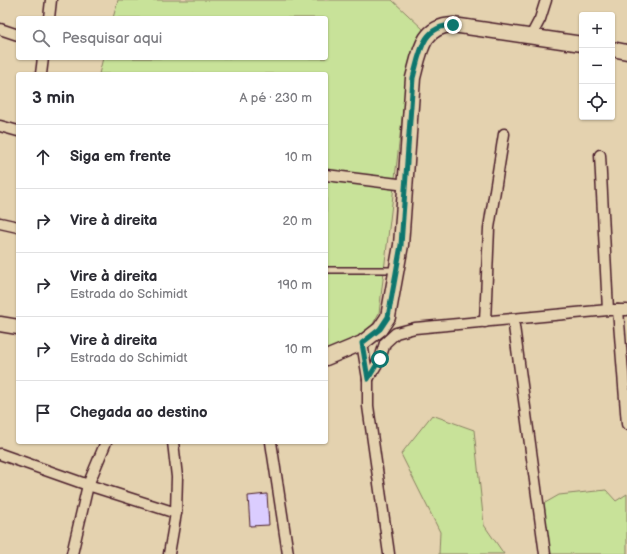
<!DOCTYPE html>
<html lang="pt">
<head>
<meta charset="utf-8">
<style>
  body { margin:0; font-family:"Balsamiq Sans",sans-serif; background:#f2f2f3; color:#2b2b33 }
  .controls { position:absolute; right:12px; top:12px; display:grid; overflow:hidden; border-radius:4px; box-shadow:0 1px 3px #0004 }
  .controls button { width:36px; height:36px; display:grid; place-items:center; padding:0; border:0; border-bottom:1px solid #e1e1e2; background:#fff; color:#2b2b33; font:20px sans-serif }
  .stop { position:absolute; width:12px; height:12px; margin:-9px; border:3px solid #0f766e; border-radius:50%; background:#fff }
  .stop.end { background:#0f766e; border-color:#fff; box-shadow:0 1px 4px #0008 }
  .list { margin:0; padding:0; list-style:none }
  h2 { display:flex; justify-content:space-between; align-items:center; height:52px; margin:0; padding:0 16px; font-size:17px }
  h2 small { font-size:13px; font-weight:400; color:#7c7c81 }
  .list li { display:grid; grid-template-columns:26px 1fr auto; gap:12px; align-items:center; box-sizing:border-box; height:64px; padding:0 16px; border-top:1px solid #e1e1e2 }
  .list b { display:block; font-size:15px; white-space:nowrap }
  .list p { margin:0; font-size:13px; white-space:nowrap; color:#7c7c81 }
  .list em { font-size:13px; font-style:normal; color:#7c7c81 }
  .icon { flex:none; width:22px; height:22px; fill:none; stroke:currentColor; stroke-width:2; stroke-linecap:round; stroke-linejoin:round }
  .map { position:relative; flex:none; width:627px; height:554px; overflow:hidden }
  .search { position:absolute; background:#fff; box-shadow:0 1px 3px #0004; left:16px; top:16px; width:312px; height:44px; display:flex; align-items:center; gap:10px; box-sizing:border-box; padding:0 14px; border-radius:4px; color:#7c7c81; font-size:15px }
  .panel { position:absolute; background:#fff; box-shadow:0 1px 3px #0004; left:16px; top:72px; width:312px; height:372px; border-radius:4px }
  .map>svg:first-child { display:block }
</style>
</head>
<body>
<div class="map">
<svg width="627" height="554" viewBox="0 0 627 554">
  <rect width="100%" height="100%" fill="#e4d2af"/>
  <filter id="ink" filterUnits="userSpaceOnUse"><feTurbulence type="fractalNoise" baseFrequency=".025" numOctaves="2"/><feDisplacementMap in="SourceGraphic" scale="8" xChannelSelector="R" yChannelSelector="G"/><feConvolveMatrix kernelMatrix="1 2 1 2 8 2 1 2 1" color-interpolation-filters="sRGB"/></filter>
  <g filter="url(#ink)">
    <!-- green -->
    <g fill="#c8e299" stroke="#898062">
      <path d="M118,0H392L423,29L408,68L379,313L368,333L326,350V74H99L103,58H326V18H113Z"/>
      <path d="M432,415L474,430L484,525L504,554H439L440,532L401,454Z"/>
      <path d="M606,490L616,501L627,494V554H549L538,507L559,495Z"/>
    </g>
    <!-- building -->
    <path fill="#dbcdff" stroke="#4a1f2b" d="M267,494L269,525L250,526L248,496Z"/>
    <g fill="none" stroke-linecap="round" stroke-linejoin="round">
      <defs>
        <path id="lane" d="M326,270H395"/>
        <g id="street">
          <path d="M49,18L51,0"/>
          <path d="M0,29L18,35"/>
          <path d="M531,36L540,19L546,0"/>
          <path d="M41,74L43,58"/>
          <path d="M0,126L18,131"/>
          <path d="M600,155L608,310"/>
          <path d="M326,175L406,185"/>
          <path d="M0,223L18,227"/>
          <path d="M618,310L627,424"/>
          <path d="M513,319L545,554"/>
          <path d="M485,322L489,228L504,134"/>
          <path d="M362,343L368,379V406L389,554"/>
          <path d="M368,379L380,359L385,343L396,333L415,328L608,310H627"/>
          <path d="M271,442L288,554"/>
          <path d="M0,454L88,485L176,513"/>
          <path d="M72,554L88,485L106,442"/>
          <path d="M169,554L176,513L177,477L173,442"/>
        </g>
        <g id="secondary">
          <path d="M612,49L627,52"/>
          <path d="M0,324L18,327"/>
          <path d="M326,358L362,343L380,329L388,317L401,245L413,78C420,52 422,26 453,25L582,44"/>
        </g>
      </defs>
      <!-- lane casing -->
      <use href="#lane" stroke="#4a1f2b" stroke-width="8"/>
      <!-- street casing -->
      <use href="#street" stroke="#4a1f2b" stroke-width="13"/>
      <!-- secondary casing -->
      <use href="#secondary" stroke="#4a1f2b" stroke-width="17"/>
      <!-- lane -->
      <use href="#lane" stroke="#e4d2af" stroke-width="5"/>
      <!-- street -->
      <use href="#street" stroke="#e4d2af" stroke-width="10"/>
      <!-- secondary -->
      <use href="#secondary" stroke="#e4d2af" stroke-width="14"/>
    </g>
  </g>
  <g fill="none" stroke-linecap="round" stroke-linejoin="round" filter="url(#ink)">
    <!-- route -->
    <path stroke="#0f766e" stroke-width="5" d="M380,359L368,379L362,343L380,329L388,317L401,245L413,78C420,52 422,26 453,25"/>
  </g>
</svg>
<div class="controls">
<button>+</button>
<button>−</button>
<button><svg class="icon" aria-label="locate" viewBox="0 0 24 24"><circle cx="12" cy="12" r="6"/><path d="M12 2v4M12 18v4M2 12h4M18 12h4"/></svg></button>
</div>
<div class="stop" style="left:380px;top:359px"></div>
<div class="stop end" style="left:453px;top:25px"></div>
<div class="search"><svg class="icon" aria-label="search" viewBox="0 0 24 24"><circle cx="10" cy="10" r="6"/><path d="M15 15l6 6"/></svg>Pesquisar aqui</div>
<section class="panel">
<h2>3 min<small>A pé · 230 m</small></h2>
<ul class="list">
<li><svg class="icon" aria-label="ahead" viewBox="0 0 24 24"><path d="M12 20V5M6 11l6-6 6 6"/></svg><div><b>Siga em frente</b></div><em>10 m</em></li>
<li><svg class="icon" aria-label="right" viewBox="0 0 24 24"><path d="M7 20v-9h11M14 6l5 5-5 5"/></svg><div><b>Vire à direita</b></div><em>20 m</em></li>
<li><svg class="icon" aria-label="right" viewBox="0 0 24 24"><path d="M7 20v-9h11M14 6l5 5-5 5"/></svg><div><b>Vire à direita</b><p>Estrada do Schimidt</p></div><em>190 m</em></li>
<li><svg class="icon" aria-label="right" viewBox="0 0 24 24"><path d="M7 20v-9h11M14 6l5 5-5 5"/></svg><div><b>Vire à direita</b><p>Estrada do Schimidt</p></div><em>10 m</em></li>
<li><svg class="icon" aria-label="arrive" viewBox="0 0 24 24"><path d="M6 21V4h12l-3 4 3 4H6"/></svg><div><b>Chegada ao destino</b></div></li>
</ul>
</section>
</div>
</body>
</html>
